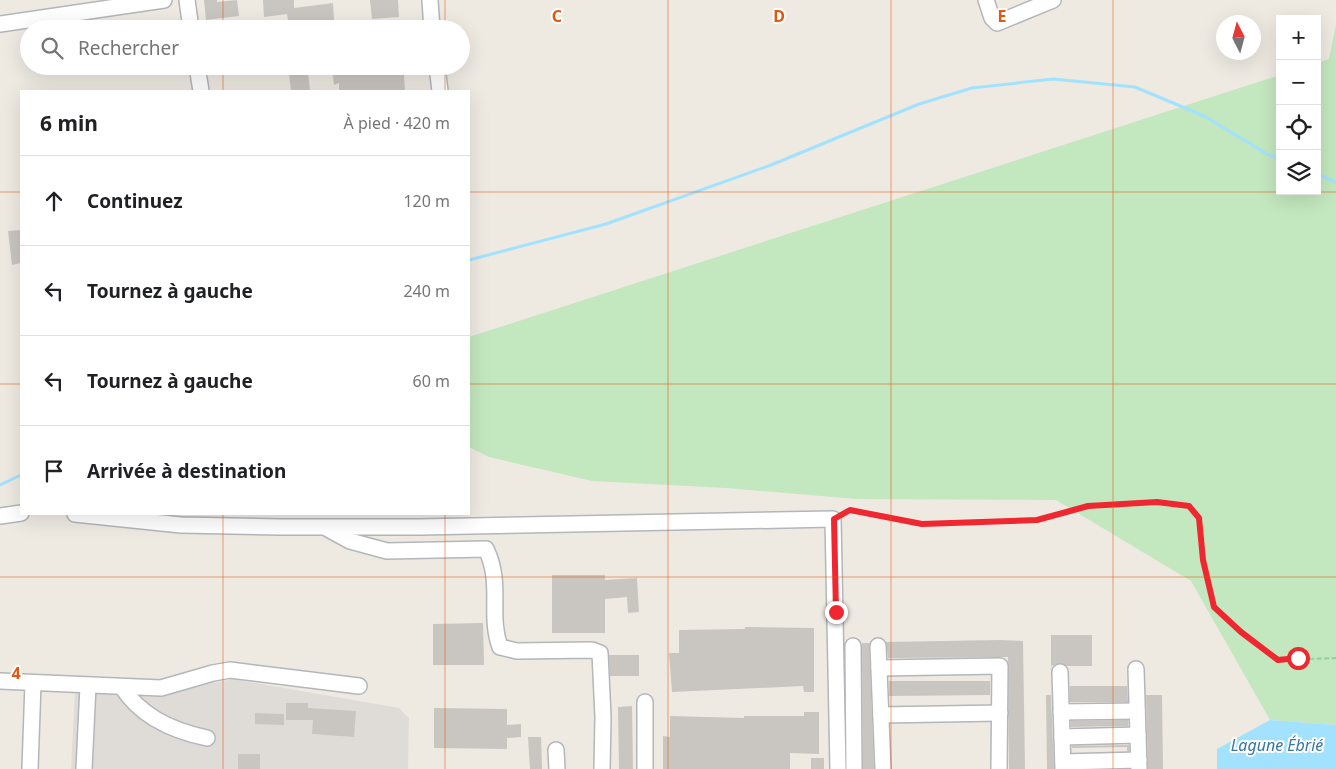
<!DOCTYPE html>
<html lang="fr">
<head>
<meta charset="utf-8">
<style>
  body { margin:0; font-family:"Noto Sans",sans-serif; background:#f6f6f6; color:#202124 }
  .controls { position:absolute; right:15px; top:15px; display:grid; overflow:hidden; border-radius:0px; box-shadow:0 5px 20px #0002 }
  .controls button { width:45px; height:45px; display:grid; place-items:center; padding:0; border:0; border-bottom:1px solid #e0e0e0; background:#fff; color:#202124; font:25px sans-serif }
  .compass { position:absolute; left:1216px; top:15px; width:45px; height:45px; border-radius:50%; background:#fff; box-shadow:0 5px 20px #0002; rotate:354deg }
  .stop { position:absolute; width:15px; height:15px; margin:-11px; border:4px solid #ef2730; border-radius:50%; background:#fff }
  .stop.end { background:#ef2730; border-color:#fff; box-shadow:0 1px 5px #0008 }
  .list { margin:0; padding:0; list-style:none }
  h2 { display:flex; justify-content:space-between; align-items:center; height:65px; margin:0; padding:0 20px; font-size:21px }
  h2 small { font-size:16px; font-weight:400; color:#757577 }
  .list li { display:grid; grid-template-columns:32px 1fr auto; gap:15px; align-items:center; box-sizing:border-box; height:90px; padding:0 20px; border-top:1px solid #e0e0e0 }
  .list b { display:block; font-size:19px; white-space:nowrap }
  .list em { font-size:16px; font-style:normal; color:#757577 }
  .icon { flex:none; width:28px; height:28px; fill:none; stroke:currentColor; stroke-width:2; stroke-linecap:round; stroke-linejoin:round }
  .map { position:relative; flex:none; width:1336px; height:769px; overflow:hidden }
  .search { position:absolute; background:#fff; box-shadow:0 5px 20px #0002; left:20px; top:20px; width:450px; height:55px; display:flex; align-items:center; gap:12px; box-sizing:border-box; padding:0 18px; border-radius:28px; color:#757577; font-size:19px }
  .panel { position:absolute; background:#fff; box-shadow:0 5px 20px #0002; left:20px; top:90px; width:450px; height:425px; border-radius:0px }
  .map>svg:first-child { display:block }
</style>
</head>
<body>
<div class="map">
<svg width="1336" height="769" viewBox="0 0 1336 769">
  <rect width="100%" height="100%" fill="#eeeae2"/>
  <!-- industrial -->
  <path fill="#dfdcd7" d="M232,679L399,708L409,718L408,769H71L75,690L175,691Z"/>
  <!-- green -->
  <path fill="#c3e7be" d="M1336,24V725L1270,720L1191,581L1056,500L857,499L726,488L592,481L489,457L469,447V337L1280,75V191H1317V63L1329,59Z"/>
  <!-- water -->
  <path fill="#a2e2ff" d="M1270,720L1336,725V769H1217V749Z"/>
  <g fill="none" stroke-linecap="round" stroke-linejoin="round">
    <!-- stream -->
    <g stroke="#a2e2ff" stroke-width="3">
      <path d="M1317,174L1336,182"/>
      <path d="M469,260L606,224L771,165L919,104L972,88L1053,79L1135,87L1204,116L1267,154L1280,159"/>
      <path d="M0,485L21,475"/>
    </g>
  </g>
  <!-- building -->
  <g fill="#c9c5c0">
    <path d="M204,0H217V2L237,0L239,16L206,20Z"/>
    <path d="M263,0H294V8L333,3L334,20L289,28L287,14L264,17Z"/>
    <path d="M370,0H398L399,17L372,19Z"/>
    <path d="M349,66H428V72L404,75L405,91H339V83L334,85L332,69Z"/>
    <path d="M308,71L310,91H291L289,73Z"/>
    <path d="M21,230V263L12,265L8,231Z"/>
    <path d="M552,575H605V580L637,578L639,612L628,613L627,597L605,599V633H552Z"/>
    <path d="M483,623L484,665H433V624Z"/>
    <path d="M745,627L814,628V692H804L803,686L672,692L669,653H679V630L745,629Z"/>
    <path d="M1051,635H1092V666H1067L1060,663L1051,666Z"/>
    <path d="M1000,640L1023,641L1025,769H1009L1008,657L888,658L886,642Z"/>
    <path d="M862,643H869L874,769H863Z"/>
    <path d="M609,655H639V676H610Z"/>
    <path d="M889,681H990V695L889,696Z"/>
    <path d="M1070,686H1127L1128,702H1070Z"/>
    <path d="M1046,695H1051L1054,769H1047Z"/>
    <path d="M1146,695H1162L1163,769H1148Z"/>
    <path d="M286,703H308V708L356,711L354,737L312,734L313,720H286Z"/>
    <path d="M632,706L633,769H619L618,707Z"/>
    <path d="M434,708L507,709V725L521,724V737L507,738V749L434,748Z"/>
    <path d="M804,712H819V754L790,753V769H663V736L670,737V716L744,718V716H804Z"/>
    <path d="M255,713L284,714V725L255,724Z"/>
    <path d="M1128,720V726L1071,727V721Z"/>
    <path d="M528,737H541L542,769H530Z"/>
    <path d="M1129,745V751H1127V747L1072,748V746Z"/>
    <rect x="238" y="754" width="22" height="15"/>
    <rect x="811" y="758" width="13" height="11"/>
  </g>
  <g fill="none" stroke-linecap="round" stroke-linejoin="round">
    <defs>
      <g id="minor">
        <path d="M187,0L191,29"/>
        <path d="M430,0L432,29"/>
        <path d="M986,0L992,18L997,23L1053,0"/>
        <path d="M0,24L164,0"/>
        <path d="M197,66L201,91"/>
        <path d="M437,66L440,91"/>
        <path d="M75,514L181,525L280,527H420L833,519L838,769"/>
        <path d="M0,516L21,513"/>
        <path d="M328,529L350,541L387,551L486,549C503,584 488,614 500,647L517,651L592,650L600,653L603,717L602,769"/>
        <path d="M853,646L854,769"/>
        <path d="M878,646L883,769"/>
        <path d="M879,668L1000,666L999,769"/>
        <path d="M1136,669L1139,769"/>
        <path d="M1060,672L1063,769"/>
        <path d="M0,681L161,688L213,673L230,670L359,686"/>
        <path d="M122,687C141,717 173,731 207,738"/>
        <path d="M645,702V769"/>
        <path d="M1061,712L1137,711"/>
        <path d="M881,715L1000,713"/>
        <path d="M1062,737L1138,735"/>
        <path d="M556,750L557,769"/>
        <path d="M1063,762L1139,760"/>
        <path d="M30,769L33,683"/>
        <path d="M84,769L88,686"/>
      </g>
    </defs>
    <!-- minor casing -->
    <use href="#minor" stroke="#b3b6ba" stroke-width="18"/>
    <!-- path -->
    <path stroke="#99cda1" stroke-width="2" stroke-dasharray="5 2.5" stroke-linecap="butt" d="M844,513L850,510L921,524L1037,520L1088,506L1157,501L1189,506L1199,518L1203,560L1214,607L1241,632L1278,660L1336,658"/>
    <!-- minor -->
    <use href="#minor" stroke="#fff" stroke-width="15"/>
  </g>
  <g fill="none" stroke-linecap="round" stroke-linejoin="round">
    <!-- route -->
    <path stroke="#ef2730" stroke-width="6" d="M836,612L834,519L850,510L922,524L1037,520L1088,506L1157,502L1189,506L1199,518L1203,560L1214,607L1241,632L1278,660L1298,658"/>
  </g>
  <!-- grid -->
  <path fill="none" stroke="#e15910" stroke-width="1" stroke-opacity="0.55" d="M223,0V29M445,0V29M668,0V769M891,0V769M1113,0V769M223,66V91M445,66V91M0,192H21M469,192H1336M0,384H21M469,384H1336M223,514V769M445,514V769M0,577H1336"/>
  <g text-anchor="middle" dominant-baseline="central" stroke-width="4" stroke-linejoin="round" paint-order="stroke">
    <!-- water labels -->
    <g font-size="16" font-style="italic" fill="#3678a3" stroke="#fff">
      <text x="1277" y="745">Lagune Ébrié</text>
    </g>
  </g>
  <g font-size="16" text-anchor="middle" font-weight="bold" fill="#e15910" stroke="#fff" stroke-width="4" stroke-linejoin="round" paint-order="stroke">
    <text x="557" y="22">C</text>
    <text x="779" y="22">D</text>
    <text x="1002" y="22">E</text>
    <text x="16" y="679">4</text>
  </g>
</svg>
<div class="controls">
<button>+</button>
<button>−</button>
<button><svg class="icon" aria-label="locate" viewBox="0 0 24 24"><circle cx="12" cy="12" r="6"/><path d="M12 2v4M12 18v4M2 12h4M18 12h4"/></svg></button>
<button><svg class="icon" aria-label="layers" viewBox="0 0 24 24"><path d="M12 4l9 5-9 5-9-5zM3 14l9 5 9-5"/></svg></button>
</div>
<svg class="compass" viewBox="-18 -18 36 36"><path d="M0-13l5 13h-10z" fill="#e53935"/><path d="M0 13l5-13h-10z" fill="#757577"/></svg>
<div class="stop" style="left:1298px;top:658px"></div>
<div class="stop end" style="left:836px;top:612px"></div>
<div class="search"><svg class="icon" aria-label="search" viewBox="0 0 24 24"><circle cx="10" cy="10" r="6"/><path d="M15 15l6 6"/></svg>Rechercher</div>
<section class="panel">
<h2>6 min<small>À pied · 420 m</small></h2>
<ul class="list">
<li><svg class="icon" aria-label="ahead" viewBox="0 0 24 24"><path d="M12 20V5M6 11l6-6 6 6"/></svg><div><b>Continuez</b></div><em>120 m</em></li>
<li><svg class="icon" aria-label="left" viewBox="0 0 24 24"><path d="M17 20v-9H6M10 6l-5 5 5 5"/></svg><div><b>Tournez à gauche</b></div><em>240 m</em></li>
<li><svg class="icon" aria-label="left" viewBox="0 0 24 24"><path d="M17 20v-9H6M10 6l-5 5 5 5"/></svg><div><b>Tournez à gauche</b></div><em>60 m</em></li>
<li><svg class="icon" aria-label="arrive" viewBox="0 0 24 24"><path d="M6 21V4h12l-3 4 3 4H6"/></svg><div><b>Arrivée à destination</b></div></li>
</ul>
</section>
</div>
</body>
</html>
